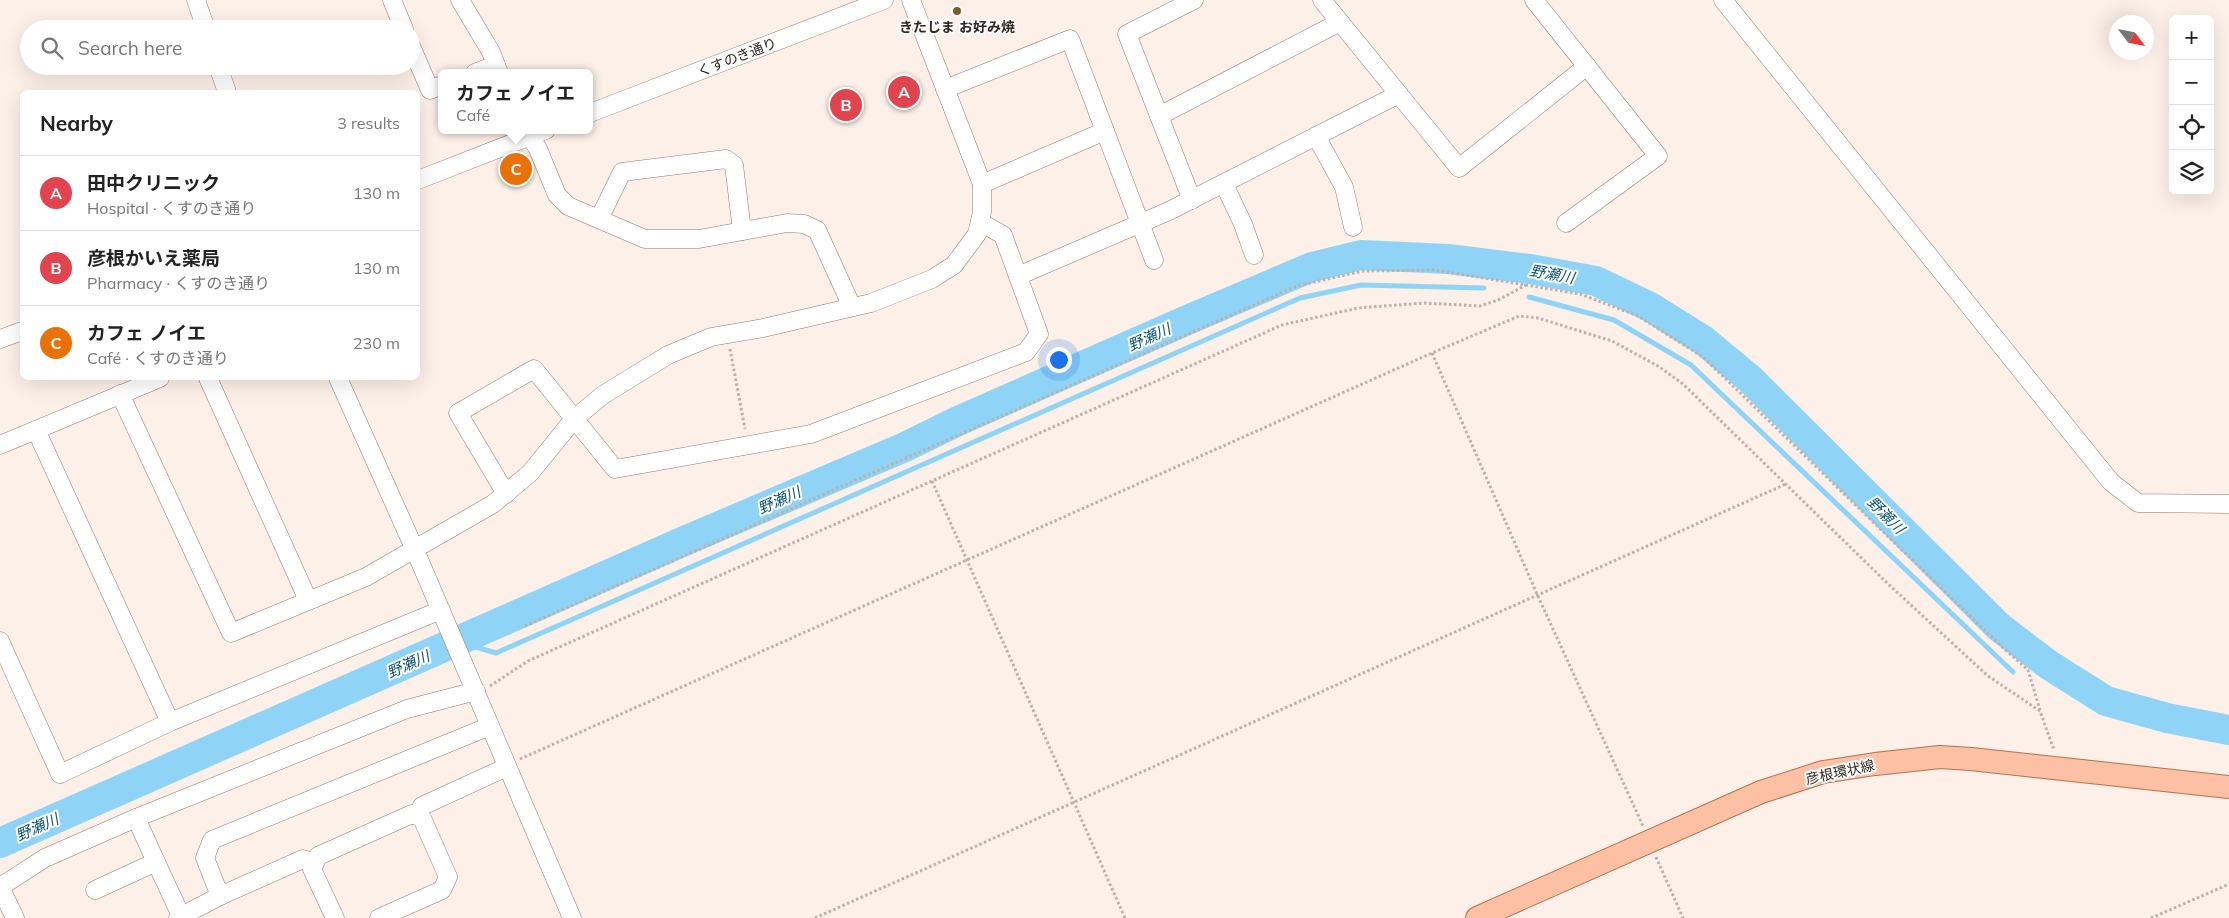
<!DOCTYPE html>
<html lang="en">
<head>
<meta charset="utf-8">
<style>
  body { margin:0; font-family:Mulish,"Noto Sans JP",sans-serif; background:#f6f6f6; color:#222 }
  .controls { position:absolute; right:15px; top:15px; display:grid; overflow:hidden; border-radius:8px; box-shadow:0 5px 20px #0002 }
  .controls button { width:45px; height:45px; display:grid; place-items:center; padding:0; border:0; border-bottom:1px solid #e0e0e0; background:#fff; color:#222; font:25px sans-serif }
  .compass { position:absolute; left:2109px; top:15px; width:45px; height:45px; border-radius:50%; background:#fff; box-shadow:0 5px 20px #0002; rotate:122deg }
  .you { position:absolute; left:1058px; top:359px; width:18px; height:18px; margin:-12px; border:4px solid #fff; border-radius:50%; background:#1a73e8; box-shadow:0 0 0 8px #1a73e833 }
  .badge { display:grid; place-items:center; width:32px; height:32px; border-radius:50%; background:#795b2f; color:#fff; font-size:16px; font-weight:700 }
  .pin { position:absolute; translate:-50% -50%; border:2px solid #fff; box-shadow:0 1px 5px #0006 }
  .popup { position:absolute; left:438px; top:69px; width:155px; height:65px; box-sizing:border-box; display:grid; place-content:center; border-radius:8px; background:#fff; filter:drop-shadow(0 1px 4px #0005); font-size:16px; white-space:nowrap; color:#767676 }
  .popup b { font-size:19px; color:#222 }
  .popup::after { content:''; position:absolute; left:50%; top:100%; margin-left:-10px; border:10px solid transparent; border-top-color:#fff }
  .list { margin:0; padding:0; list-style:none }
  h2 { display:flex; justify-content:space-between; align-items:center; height:65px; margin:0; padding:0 20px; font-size:21px }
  h2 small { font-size:16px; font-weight:400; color:#767676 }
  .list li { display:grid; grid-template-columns:32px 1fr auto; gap:15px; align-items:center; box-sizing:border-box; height:75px; padding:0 20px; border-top:1px solid #e0e0e0 }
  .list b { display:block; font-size:19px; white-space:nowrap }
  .list p { margin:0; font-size:16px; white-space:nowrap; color:#767676 }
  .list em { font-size:16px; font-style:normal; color:#767676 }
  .icon { flex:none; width:28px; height:28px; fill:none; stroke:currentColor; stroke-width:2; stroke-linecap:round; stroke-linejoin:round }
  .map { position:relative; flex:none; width:2229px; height:918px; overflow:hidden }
  .search { position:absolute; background:#fff; box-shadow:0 5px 20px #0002; left:20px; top:20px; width:400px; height:55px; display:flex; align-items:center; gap:12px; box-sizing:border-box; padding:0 18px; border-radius:28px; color:#767676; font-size:19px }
  .panel { position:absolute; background:#fff; box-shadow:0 5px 20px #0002; left:20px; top:90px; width:400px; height:290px; border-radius:8px }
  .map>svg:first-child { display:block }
</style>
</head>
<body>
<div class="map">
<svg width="2229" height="918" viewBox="0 0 2229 918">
  <rect width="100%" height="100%" fill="#fdf0e9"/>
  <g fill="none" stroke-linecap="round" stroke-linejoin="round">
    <!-- stream -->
    <g stroke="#8fd3f6" stroke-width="5">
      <path d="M1529,297L1614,320L1691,365L2013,672"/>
      <path d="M459,642L496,653L1300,298L1361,285L1484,288"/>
    </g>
    <!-- river -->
    <path stroke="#8fd3f6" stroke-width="30" d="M0,843L682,542L905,447L958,421L1185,321L1312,267L1361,255L1448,259L1530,269L1596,281L1650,307L1703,340L1750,379L1999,627L2049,665L2106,701L2167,718L2229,730"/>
    <defs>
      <g id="minor">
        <path d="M196,0L206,29"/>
        <path d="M392,0L404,29"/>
        <path d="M460,0L491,52L499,73"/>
        <path d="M1322,0L1459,168L1587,66"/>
        <path d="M1534,0L1658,156L1566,223"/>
        <path d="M1723,0L2111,482L2138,503L2229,504"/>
        <path d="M411,46L430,90L442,85"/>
        <path d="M218,66L227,92"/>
        <path d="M475,73L496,65"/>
        <path d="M945,89L1070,39L1154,260"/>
        <path d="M590,113L884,0"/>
        <path d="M1159,116L1340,22"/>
        <path d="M526,130L538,149L557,195L568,206L645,239H699L787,223L804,224L817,230L852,307"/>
        <path d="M1316,136L1344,187L1353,227"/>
        <path d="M418,180L546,130"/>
        <path d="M982,184L1105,131"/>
        <path d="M1224,184L1243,224L1254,255"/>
        <path d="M1192,200L1127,34L1194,0"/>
        <path d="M599,219L622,172L726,159L734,165L742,231"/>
        <path d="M1018,276L1169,211L1399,94"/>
        <path d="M0,339L22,331"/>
        <path d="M208,378L308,600"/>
        <path d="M338,378L415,550L572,918"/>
        <path d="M120,394L231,633L366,577L493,504L530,473L574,419L603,395L668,355L711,337L763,328L871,303L932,279L954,265L977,234L982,212V184L911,0"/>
        <path d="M36,430L170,722L441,610"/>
        <path d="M0,445L160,378"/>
        <path d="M506,494L458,413L534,369L615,469L811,434L1026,352L1039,334L1003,235L980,222"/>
        <path d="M0,641L60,774L170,722"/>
        <path d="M417,816L422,806L507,767"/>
        <path d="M136,818L156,862"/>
        <path d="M95,890L156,862L182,918"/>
        <path d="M220,896L205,858L212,840L490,726"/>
        <path d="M15,918L0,887L45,858L136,818L407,709L476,691"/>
        <path d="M178,918L220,896L303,859L315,863"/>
        <path d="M335,918L312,869L318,856L412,814L422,818L448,877L442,890L379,918"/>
      </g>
      <path id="major" d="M1477,918L1761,792L1823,772L1875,764L1940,757L1971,759L2229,787"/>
    </defs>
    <!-- minor casing -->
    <use href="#minor" stroke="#8c7a6f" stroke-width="19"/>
    <!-- major casing -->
    <use href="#major" stroke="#b3704f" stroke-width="24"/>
    <!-- path -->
    <g stroke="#bcb1aa" stroke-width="3" stroke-dasharray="2.5 2.5" stroke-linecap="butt">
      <path d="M730,349L745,429"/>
      <path d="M1432,353L1537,594L1643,826"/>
      <path d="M932,481L1125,918"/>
      <path d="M525,626L1297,286L1363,271L1435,270L1580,294L1638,316L1703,357L2000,645L2028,670L2040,710"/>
      <path d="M490,686L528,661L1282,325L1358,308L1424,303L1480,306L1498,300L1526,285"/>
      <path d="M520,759L1432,353L1519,316L1538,318L1612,341L1658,366L1683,384L1886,582L1988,676L2040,711L2054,750"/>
      <path d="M1656,857L1683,918"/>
      <path d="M815,918L1786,484"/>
      <path d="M2151,918L2229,884"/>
    </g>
    <!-- minor -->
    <use href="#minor" stroke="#fff" stroke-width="18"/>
    <!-- major -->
    <use href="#major" stroke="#fcc1a4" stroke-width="22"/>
  </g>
  <!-- markers -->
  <circle fill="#795b2f" stroke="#fff" stroke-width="2" cx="957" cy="11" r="5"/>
  <g text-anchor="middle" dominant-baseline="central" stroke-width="4" stroke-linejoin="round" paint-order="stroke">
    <!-- poi labels -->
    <g font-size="14" font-weight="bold" fill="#2e2722" stroke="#fff">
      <text x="957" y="27">きたじま お好み焼</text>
    </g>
    <!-- street labels -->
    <g font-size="14" fill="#2e2722" stroke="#fff">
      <text transform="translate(737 57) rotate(-21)">くすのき通り</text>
      <text transform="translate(1840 772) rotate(-12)">彦根環状線</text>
    </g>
    <!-- water labels -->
    <g font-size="15" font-style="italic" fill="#095370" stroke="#fff">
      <text transform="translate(1552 274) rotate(10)">野瀬川</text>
      <text transform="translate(1149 337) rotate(-24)">野瀬川</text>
      <text transform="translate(779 500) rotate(-24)">野瀬川</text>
      <text transform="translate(1886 515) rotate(45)">野瀬川</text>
      <text transform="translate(408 664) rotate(-24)">野瀬川</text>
      <text transform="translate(37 827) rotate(-24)">野瀬川</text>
    </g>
  </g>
</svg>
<div class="controls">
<button>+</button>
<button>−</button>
<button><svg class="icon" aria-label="locate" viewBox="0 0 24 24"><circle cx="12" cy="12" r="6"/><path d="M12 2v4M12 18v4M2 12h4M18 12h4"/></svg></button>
<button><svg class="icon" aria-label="layers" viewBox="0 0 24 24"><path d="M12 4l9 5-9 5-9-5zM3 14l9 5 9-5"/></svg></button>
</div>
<svg class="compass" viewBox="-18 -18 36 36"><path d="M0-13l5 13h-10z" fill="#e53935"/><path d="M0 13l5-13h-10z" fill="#767676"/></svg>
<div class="you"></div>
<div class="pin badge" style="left:904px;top:92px;background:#e0444e">A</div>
<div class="pin badge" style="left:846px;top:105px;background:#e0444e">B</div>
<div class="pin badge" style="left:516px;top:169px;background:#e8710a">C</div>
<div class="popup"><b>カフェ ノイエ</b>Café</div>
<div class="search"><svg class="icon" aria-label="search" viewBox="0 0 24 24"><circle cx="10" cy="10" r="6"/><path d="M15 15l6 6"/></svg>Search here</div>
<section class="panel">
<h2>Nearby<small>3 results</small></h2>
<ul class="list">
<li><span class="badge" style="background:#e0444e">A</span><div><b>田中クリニック</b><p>Hospital · くすのき通り</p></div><em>130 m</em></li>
<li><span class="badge" style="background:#e0444e">B</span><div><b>彦根かいえ薬局</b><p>Pharmacy · くすのき通り</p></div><em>130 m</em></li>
<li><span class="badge" style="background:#e8710a">C</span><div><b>カフェ ノイエ</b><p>Café · くすのき通り</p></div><em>230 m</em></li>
</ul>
</section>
</div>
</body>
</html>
